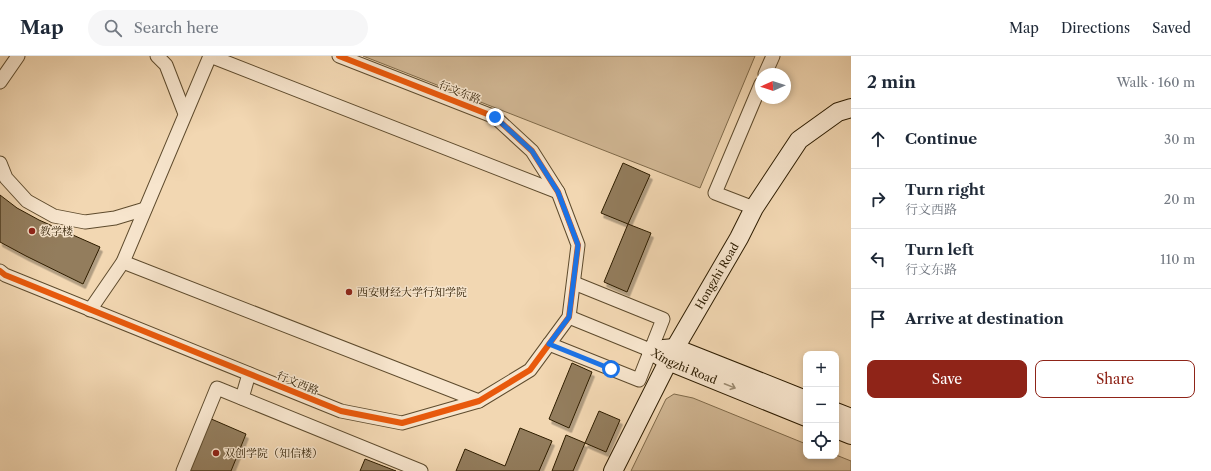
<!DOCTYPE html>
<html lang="en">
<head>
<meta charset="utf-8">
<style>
  body { margin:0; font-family:"Libre Caslon Text","Noto Serif SC",serif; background:#f6f6f7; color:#1f2937 }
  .controls { position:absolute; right:12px; bottom:12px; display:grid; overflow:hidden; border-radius:8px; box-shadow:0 2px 6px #0003 }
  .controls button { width:36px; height:36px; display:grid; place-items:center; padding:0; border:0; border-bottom:1px solid #e0e1e3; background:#fff; color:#1f2937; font:20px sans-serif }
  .compass { position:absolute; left:755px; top:12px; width:36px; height:36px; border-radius:50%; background:#fff; box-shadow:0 2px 6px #0003; rotate:267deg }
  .stop { position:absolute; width:12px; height:12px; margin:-9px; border:3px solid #1a73e8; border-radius:50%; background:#fff }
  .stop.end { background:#1a73e8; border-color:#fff; box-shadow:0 1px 4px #0008 }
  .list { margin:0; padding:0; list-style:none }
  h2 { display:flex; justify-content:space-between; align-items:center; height:52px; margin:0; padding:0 16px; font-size:17px }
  h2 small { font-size:13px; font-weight:400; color:#747a83 }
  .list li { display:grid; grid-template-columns:26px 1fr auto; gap:12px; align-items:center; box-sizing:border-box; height:60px; padding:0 16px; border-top:1px solid #e0e1e3 }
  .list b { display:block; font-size:15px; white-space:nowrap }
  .list p { margin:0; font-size:13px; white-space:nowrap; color:#747a83 }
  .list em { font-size:13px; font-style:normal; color:#747a83 }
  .actions { display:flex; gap:8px; padding:12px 16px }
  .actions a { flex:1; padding:9px 0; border:1px solid #8f2418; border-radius:8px; text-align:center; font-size:14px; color:#8f2418 }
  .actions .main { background:#8f2418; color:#fff }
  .icon { flex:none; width:22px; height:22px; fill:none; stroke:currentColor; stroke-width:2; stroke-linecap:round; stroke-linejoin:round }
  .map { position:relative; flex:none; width:851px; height:415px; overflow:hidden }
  header { display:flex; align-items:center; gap:24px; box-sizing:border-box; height:56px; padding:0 20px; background:#fff; border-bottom:1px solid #e0e1e3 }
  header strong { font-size:19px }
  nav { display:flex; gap:22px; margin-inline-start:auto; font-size:14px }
  .search { width:280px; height:36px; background:#f6f6f7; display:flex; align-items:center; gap:10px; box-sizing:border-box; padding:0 14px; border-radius:22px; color:#747a83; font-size:15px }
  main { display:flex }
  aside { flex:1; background:#fff }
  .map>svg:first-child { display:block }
</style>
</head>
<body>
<header>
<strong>Map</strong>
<div class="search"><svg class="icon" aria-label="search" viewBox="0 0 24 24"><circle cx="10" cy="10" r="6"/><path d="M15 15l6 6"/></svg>Search here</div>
<nav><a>Map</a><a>Directions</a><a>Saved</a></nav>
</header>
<main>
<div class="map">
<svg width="851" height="415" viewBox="0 0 851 415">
  <defs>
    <filter id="shadow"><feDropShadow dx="2.5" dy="4.5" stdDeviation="0" flood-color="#0004"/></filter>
  </defs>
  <rect width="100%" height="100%" fill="#f2d7b2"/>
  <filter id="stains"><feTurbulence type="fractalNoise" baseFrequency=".005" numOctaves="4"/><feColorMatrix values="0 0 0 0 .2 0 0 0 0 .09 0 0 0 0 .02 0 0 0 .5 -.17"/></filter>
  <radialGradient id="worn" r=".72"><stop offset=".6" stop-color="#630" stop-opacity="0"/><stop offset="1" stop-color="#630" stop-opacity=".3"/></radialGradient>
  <!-- green -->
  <g fill="#d1b794" stroke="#7f6a4a">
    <path d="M363,0H755L700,132Z"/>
    <path d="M674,338L693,342L806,388V400L836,399L851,405V415H631L666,343Z"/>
  </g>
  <!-- building -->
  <g fill="#937d5d" stroke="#2d1c01" filter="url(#shadow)">
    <path d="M623,107L650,119L628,168L601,157Z"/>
    <path d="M0,139L17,152L39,164L100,191L83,228L26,200L0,186Z"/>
    <path d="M628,168L651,177L627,236L604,226Z"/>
    <path d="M572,307L592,316L569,372L549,363Z"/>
    <path d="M599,355L620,364L606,396L585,387Z"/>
    <path d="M209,362L246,378L231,415H187Z"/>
    <path d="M520,372L552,385L539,415H456L465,393L505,410Z"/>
    <path d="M566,379L585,387L573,415H552Z"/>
    <path d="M365,403L396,415H360Z"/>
  </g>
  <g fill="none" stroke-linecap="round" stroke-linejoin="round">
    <defs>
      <g id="street">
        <path d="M157,0L166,9L185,58"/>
        <path d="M210,0L558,136"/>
        <path d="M765,18L773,0"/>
        <path d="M0,26L18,0"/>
        <path d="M0,107L6,122L27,145L54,160L85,166L115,162L145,153"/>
        <path d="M754,152L715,137L761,28"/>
        <path d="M123,206L479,345"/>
        <path d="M0,215L5,219L341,355L402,367L479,345L530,314L569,261L578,189L558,136L532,95L495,61L339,0"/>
        <path d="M90,254L123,206L210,0"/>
        <path d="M569,261L650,294"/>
        <path d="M549,288L639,324L663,263L574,227"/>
        <path d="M242,342L249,318"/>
        <path d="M183,415L217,332L421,415"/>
      </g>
      <g id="secondary">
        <path d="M663,293L675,292L806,344"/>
        <path id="s1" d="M650,294L668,305L806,361"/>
        <path d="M836,356L851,362"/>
        <path d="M836,373L851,379"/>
        <path id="s2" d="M613,415L675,292L739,182L754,152L799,84L838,56L851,52"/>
      </g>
    </defs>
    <!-- street casing -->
    <use href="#street" stroke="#5e4b2d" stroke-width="15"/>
    <!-- secondary casing -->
    <use href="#secondary" stroke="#2d1c01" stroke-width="20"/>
    <!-- street -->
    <use href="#street" stroke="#f7e5cd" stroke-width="13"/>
    <!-- secondary -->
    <use href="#secondary" stroke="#f7e5cd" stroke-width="18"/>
    <defs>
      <path id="cycleway" d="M0,215L5,219L341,355L402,367L479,345L530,314L569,261L578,189L558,136L532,95L495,61L339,0"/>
    </defs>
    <!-- cycleway casing -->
    <use href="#cycleway" stroke="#f7e5cd" stroke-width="8"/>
    <!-- cycleway -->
    <use href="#cycleway" stroke="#e8590c" stroke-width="6"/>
  </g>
  <!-- one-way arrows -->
  <defs><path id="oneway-shaft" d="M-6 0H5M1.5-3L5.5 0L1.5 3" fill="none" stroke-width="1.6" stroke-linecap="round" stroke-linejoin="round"/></defs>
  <use stroke="#9c8b71" href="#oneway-shaft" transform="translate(730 330) rotate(22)"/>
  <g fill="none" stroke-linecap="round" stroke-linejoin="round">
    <!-- route -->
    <path stroke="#1a73e8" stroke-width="5" d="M495,61L532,95L558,136L578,189L569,261L549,288L611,313"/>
  </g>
  <!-- markers -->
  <g fill="#8f2418" stroke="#f7e5cd" stroke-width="1.5">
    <circle cx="32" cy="175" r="4"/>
    <circle cx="349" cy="236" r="4"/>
    <circle cx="216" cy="397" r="4"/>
  </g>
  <g text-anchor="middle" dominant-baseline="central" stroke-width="3" stroke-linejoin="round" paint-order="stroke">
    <!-- street labels -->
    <g font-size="11" fill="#2d1c01" stroke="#f7e5cd">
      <text transform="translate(460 36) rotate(21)">行文东路</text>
      <text stroke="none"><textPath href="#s2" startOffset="221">Hongzhi Road</textPath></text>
      <text stroke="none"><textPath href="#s1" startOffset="38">Xingzhi Road</textPath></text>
      <text transform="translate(298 327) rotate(22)">行文西路</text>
    </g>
    <!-- poi labels -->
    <g font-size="11" fill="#2d1c01" stroke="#f7e5cd" text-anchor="start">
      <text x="40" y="175">教学楼</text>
      <text x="357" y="236">西安财经大学行知学院</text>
      <text x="224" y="397">双创学院（知信楼）</text>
    </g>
  </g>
  <rect width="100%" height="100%" filter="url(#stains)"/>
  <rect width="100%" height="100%" fill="url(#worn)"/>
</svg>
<div class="controls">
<button>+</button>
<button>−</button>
<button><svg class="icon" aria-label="locate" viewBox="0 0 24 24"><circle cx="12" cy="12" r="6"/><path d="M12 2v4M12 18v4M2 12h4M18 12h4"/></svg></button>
</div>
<svg class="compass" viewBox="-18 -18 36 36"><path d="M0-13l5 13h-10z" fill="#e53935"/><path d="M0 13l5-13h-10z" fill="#747a83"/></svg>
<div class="stop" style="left:611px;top:313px"></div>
<div class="stop end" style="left:495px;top:61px"></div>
</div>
<aside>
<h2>2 min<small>Walk · 160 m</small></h2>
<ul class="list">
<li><svg class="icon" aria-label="ahead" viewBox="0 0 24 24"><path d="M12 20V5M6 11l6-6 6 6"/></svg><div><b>Continue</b></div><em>30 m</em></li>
<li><svg class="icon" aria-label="right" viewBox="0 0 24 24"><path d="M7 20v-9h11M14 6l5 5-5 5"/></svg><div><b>Turn right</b><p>行文西路</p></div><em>20 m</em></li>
<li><svg class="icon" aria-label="left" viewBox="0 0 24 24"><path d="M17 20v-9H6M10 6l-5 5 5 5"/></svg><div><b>Turn left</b><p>行文东路</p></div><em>110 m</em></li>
<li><svg class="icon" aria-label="arrive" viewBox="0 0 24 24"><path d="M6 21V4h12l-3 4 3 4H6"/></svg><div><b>Arrive at destination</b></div></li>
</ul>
<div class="actions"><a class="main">Save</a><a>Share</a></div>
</aside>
</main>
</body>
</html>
